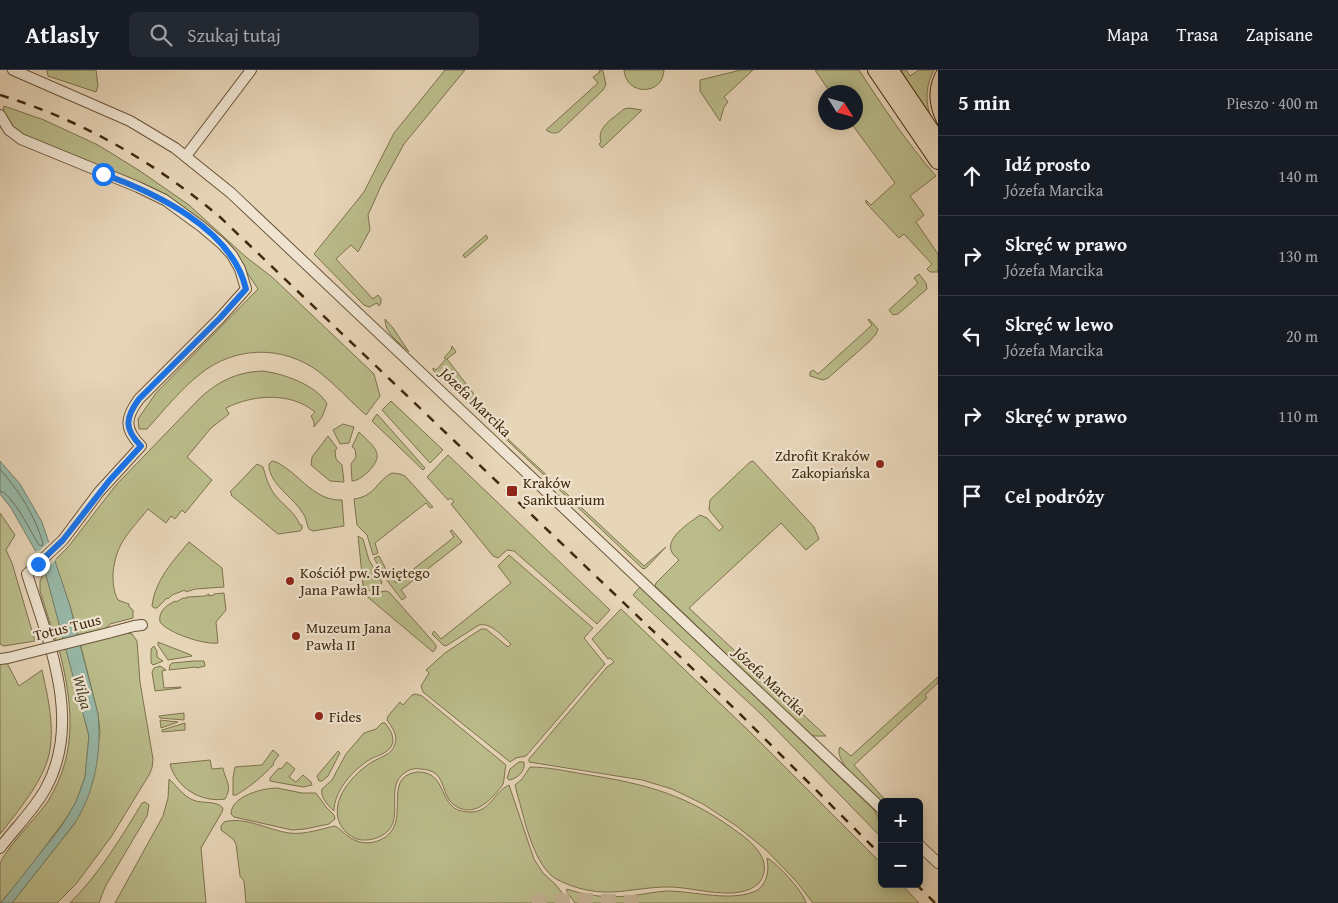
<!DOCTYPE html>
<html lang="pl">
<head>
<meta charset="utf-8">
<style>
  body { margin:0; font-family:"Gentium Book Plus",serif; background:#242831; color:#f1f3f6 }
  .controls { position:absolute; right:15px; bottom:15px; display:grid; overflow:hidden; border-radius:8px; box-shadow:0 2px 12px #0003 }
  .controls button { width:45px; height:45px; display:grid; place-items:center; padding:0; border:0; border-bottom:1px solid #363941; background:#171b24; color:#f1f3f6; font:25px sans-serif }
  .compass { position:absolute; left:818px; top:15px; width:45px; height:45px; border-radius:50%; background:#171b24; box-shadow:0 2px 12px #0003; rotate:127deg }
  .stop { position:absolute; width:15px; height:15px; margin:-11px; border:4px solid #1a73e8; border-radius:50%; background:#fff }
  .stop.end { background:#1a73e8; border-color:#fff; box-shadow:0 1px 5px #0008 }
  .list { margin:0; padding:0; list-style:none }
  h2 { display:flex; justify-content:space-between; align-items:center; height:65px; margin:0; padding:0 20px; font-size:21px }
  h2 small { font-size:16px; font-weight:400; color:#9ea1a6 }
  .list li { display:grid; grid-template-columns:32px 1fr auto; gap:15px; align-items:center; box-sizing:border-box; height:80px; padding:0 20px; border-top:1px solid #363941 }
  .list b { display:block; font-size:19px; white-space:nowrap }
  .list p { margin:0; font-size:16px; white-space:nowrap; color:#9ea1a6 }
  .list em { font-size:16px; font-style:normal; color:#9ea1a6 }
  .icon { flex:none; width:28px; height:28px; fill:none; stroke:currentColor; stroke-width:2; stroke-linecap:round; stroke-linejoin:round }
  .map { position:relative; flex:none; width:938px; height:833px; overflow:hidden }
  header { display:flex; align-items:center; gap:30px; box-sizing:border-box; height:70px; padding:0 25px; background:#171b24; border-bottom:1px solid #363941 }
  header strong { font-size:24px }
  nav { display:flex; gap:28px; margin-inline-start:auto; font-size:18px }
  .search { width:350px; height:45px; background:#242831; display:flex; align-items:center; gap:12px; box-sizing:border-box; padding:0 18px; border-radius:8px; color:#9ea1a6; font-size:19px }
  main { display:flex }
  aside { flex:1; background:#171b24 }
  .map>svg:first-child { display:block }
</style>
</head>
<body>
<header>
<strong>Atlasly</strong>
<div class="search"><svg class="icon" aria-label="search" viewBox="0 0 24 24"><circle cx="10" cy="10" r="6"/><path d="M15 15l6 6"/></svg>Szukaj tutaj</div>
<nav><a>Mapa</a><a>Trasa</a><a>Zapisane</a></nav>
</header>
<main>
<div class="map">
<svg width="938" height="833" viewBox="0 0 938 833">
  <rect width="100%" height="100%" fill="#e7d5b8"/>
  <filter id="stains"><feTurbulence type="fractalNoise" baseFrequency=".004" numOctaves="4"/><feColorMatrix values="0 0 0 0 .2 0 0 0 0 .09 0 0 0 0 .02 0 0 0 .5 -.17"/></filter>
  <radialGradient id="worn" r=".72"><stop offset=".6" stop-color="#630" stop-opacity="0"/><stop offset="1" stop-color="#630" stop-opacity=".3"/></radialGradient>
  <!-- green -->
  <g fill="#bbbc8b" stroke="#7e724c">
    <path d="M47,0H96L98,16L96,22L48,6Z"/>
    <path d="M445,0H465L404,74L381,116L368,145L370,160L358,182L351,175L336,189L373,229L378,225L381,229V233L379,236L377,233L369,237L364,235L314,184L364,122L394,63Z"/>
    <path d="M599,0L603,1L606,15L603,20L559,62C555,64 550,63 546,60L598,13L593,7L600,2Z"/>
    <path d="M624,0H664C663,26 626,26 624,0Z"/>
    <path d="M741,0H753L724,27L728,32L724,37L720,51L700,21V10Z"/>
    <path d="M815,0H859C883,37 907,73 936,106L910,126L924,145L916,152L938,184V202H930L927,199L932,194L904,164L899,168L866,133V130L871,135L895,113L851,53L856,52V22H830Z"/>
    <path d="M901,0H906L910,6L919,0H934C925,17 925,33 932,50L924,39Z"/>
    <path d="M4,36L44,50L98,75L140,101L189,135L246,187L272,207L374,304L380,326L366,345C350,331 335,314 318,301C282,275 235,276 200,304C181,319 164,340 147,359H139L138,349L156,323L258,219L238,189L185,140L28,70L11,57L3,41Z"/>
    <path d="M629,38L642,40L602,78L599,74L601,72C596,57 614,48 624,39Z"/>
    <path d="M486,165L488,168L465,188L463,185Z"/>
    <path d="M919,204L926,213L927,219L898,244L893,245L889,240L918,213L914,208Z"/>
    <path d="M385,249L393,258L409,282C399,272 385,264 385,249Z"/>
    <path d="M869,249L878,259L876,264L870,271L828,308L823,310L810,306V302L813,300L818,304L872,255L868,250Z"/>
    <path d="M452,276L456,282L447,289L510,371L644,496L666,477L646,498L643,499L433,300V298L436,300L446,289L444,288L451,280Z"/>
    <path d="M262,301C282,303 317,315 327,334L322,347L314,357V352L311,346L315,342C291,322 254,324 226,338L229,344L211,358L187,387L212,410L185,443L182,440L175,449L171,446L166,453L148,439C130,462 116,472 113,503C113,512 113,521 118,530L129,534V537L133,540V548L110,554L107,558L78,565L70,536L54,491L68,477L116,415L201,327C219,311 237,302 262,301Z"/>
    <path d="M391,331L443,380L430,393L382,340Z"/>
    <path d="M377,344L425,398L423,400L372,351Z"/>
    <path d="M343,354L354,357L349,373L340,374L333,360Z"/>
    <path d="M359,362C373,376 386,383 369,401C363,406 360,410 352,411L351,394L356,387L355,379L352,377Z"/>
    <path d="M328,366L337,378L335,381L336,389L342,395L344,412L330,411L311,395L312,387Z"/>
    <path d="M448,385L610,540L597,554L514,481L507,480L498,488L493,486L451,434L454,432L451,428L448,430L427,407Z"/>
    <path d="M272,391C279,392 284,397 290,401C306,414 320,431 342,430L344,456L313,461L309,459C306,454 307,448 302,442C293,427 268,413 269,394Z"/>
    <path d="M753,391L814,457L819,469L806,480L781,453L689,538L826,666H814L810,664L655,516L656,513L679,490C676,487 672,484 671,480C667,466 691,452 700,445L707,448L719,461L723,457L709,440L710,430L750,392Z"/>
    <path d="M257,394L263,397C266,406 267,414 275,425C283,435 295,442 300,455H302V459L300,461L278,464L231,425L232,424L230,422Z"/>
    <path d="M392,403L400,404L405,406L433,437L430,438L426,433L375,473L378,483L373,485L367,465L357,455L354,429C376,426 376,411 392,403Z"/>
    <path d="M0,443L15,465L6,480L12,493L35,571L4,576L0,574Z"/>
    <path d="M452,460L462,472L401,520L406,527L402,530L386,509L390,505L396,513L454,467L450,461Z"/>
    <path d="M358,466L363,469L369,490L382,512L379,519L367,521V525L385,521L389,522L436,575V578L433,582L364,524Z"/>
    <path d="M189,472L222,498L224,517L195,519L186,522L185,520L172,525L168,529L167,528L157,538H154L152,536C155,510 173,491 189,472Z"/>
    <path d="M509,485L593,558L584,568L605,594L526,686L516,688L510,692L423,622L421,616L429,603L426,600L445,583L481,559H486L508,577L511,574C503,567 491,552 479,555L446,576L443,575L432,564L434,561L441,569L511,513L498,496Z"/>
    <path d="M379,486L388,503L384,506L374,488Z"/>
    <path d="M45,501L64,570L56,572L40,521V511Z"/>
    <path d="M640,517L875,741L882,755V768L762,645L633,525Z"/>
    <path d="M224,523L226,540L216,552L218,573C204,575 168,563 160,552C158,540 168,535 175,531L176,532L183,528H187V527L205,526L209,524V526L214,525V524Z"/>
    <path d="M621,539L749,661L882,794V814H901L919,833H813L796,811L766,780L738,757L703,734L672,719L642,710L529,692V689L607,597L614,592L610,588L608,589L592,569Z"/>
    <path d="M127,563L132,564L137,571L140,612L153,689L152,698L149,705L111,767L76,814L57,833H12L75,753L93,710L100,662L98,644L80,573Z"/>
    <path d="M158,572L191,585L192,586L168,590L158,575Z"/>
    <path d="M154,576L157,581V587L163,591L153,595L151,593V579Z"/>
    <path d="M66,577L89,666L85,707L76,732L67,747L22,808L0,833C0,821 0,807 0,795C2,782 39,745 48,731C79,681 72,632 59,579Z"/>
    <path d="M6,591L19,616L42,600C48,627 55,658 49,685C42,713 18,741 0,764V593Z"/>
    <path d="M194,591H204L205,596L197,598L196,597L169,600L170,595L172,593Z"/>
    <path d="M160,596L166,600L162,601L164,618L181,617V618L155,621L152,602L154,598Z"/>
    <path d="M938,607V613L925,625L927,628L854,695L887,732H882C871,722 832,692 840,677L851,686Z"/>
    <path d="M416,624L422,626L506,695C505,698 504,712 503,714C502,717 498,720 496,723C486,735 470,747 454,735C439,723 448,700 420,699C416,698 410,699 406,702C381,716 410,754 379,767C372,770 364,771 357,769C349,766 344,761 340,754C329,730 353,704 372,692C380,687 392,685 395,674C398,665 392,657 387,650L388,646L400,632L403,635L412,625Z"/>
    <path d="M184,643V650L160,648L159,646Z"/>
    <path d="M160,650L178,652L161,658Z"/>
    <path d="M185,653V660L162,662V660Z"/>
    <path d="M382,653H385C390,659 395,667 392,675C388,684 377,685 369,690C353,700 334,721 334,741C328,736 320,727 322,719L332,710L346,684L364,663L376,659Z"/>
    <path d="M273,680L279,685L273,693L274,694C263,706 250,717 236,725H233V708L235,697L262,695Z"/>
    <path d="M338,681L340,683L328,706L322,711H319L317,706Z"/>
    <path d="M210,690L212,699L223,698C225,710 233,715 225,729C202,733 176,718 170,694Z"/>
    <path d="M287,692L295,699L289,707L296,712L303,705L311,712L312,715L303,717L270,711V708L279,698L281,699Z"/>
    <path d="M519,692H524C526,701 517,709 509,710L507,708L510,699Z"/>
    <path d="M530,697C548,697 566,701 583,704C647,714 690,725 743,766C757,777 773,794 759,813C738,833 696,817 669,817C632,817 610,829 572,816C565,813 558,811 552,806C532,789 524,747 517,723L515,715L522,709Z"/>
    <path d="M417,702C450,701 436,741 468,742C491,743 492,723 509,715L534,789L543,803L556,815L570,833H246L244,811L240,806L236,774L233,769L221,760V756L224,752C244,746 269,760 289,763C305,765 320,759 335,756C343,760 347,768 357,771C365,774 373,773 380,770C415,755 379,707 417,702Z"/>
    <path d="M169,709C177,716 183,726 193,730C202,734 216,730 223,738L222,742L201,778L206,833H115L163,746L168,728Z"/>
    <path d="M277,718L302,723H316L326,737L334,745L335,749L329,754L305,759L292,760L234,747L231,744C231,726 263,718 277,718Z"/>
    <path d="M145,732L149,735L147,746L105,817L99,833H70C99,804 121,768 142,733Z"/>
    <path d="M767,788C777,793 803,821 806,833H575L566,820L567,819C587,826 607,828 628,826C641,825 653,822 666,821C696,821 732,833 758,820C768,811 769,800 767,788Z"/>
  </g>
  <!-- water -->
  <path fill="#98b9a9" stroke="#757f6a" d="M0,391L20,414L42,452L70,536L98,644C102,681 95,721 75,753L12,833H1L61,757L76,732L85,707L89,666L43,494L11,438L0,424Z"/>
  <!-- pier -->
  <path fill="#e7d5b8" d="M50,471L56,489L43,504L34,482L40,480Z"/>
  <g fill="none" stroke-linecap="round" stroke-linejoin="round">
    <!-- shore -->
    <path stroke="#6c715a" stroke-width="1" d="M0,399C20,422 34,444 43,473L42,476L39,475C32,464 12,423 0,421"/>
    <!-- secondary-tunnel -->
    <path stroke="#c6b396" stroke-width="15" stroke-dasharray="15 8" stroke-linecap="butt" d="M532,833L580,830L642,833"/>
    <defs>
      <g id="minor">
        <path d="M13,0L130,51L175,78L231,123L882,739"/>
        <path d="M0,45L9,60L21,69L138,117L165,130L202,157L222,174L232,185L240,199L246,219L220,248L139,329C125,348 124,359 141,376L99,422L63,470L27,504C48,571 83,650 46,718C34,740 15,758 0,778"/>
        <path d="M186,86L251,0"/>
        <path d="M108,563L134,556L142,555"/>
        <path d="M0,589L8,588"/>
        <path d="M919,775L938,793"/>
      </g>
      <g id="primary">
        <path d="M876,0L938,91"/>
        <path d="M890,0L938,71"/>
      </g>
    </defs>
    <!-- minor casing -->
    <use href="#minor" stroke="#6a5437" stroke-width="12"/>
    <!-- primary casing -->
    <use href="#primary" stroke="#40290c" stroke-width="18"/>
    <!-- minor -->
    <use href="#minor" stroke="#efe4d1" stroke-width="10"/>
    <!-- primary -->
    <use href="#primary" stroke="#e7d5b8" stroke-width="16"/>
    <!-- tram -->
    <path stroke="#40290c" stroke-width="1" d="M937,0C926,19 929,37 938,55"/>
    <!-- rail -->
    <g stroke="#40290c" stroke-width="2.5" stroke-dasharray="9 9" stroke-linecap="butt">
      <path d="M0,25C82,50 154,92 220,147L739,643L882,786"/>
      <path d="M916,814L935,833"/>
    </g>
    <defs>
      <path id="minor-bridge" d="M8,588L108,563"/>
    </defs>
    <!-- minor-bridge casing -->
    <use href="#minor-bridge" stroke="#6a5437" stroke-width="12" stroke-linecap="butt"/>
    <!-- minor-bridge -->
    <use href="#minor-bridge" stroke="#efe4d1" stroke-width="10"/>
  </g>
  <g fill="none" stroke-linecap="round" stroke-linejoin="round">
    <!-- route -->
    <path stroke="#1a73e8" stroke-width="6" d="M38,494L63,470L109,411L141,376C124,359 125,348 139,329L220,248L246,219C232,159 156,123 103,104"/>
  </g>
  <!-- markers -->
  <g fill="#8f2418" stroke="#efe4d1" stroke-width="2">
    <circle cx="880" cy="394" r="5"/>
    <rect x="506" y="415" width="12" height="12" rx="2.5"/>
    <circle cx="290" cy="511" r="5"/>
    <circle cx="296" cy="566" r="5"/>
    <circle cx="319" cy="646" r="5"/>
  </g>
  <g text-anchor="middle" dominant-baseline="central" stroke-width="4.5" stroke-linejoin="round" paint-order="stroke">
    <!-- street labels -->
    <g font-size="15" fill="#40290c" stroke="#efe4d1">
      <text transform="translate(476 332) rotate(44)">Józefa Marcika</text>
      <text transform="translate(67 557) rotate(-14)">Totus Tuus</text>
      <text transform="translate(770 611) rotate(43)">Józefa Marcika</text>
    </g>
    <!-- poi labels -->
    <g font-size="15" fill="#40290c" stroke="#efe4d1" text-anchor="start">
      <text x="870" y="385" text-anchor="end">Zdrofit Kraków<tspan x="870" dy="17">Zakopiańska</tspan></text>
      <text x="523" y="412">Kraków<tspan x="523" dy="17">Sanktuarium</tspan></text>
      <text x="300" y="502">Kościół pw. Świętego<tspan x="300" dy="17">Jana Pawła II</tspan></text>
      <text x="306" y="557">Muzeum Jana<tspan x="306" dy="17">Pawła II</tspan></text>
      <text x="329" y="646">Fides</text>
    </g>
    <!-- water labels -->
    <g font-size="16" font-style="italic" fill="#564d33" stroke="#efe4d1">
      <text transform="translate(83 622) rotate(75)">Wilga</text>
    </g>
  </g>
  <rect width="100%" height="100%" filter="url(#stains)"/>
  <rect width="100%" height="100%" fill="url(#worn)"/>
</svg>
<div class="controls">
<button>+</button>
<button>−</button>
</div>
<svg class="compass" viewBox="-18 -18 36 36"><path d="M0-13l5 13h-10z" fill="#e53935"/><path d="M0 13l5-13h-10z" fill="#9ea1a6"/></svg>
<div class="stop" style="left:103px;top:104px"></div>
<div class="stop end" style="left:38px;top:494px"></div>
</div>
<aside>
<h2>5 min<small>Pieszo · 400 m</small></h2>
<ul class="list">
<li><svg class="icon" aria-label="ahead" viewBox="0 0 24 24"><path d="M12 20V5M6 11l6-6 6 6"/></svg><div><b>Idź prosto</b><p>Józefa Marcika</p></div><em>140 m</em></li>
<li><svg class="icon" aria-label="right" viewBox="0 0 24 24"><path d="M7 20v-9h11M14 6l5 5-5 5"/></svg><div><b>Skręć w prawo</b><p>Józefa Marcika</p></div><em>130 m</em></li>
<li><svg class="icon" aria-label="left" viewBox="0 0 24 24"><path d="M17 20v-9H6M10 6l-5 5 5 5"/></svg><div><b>Skręć w lewo</b><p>Józefa Marcika</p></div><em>20 m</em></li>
<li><svg class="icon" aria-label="right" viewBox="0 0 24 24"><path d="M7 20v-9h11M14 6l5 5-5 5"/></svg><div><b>Skręć w prawo</b></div><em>110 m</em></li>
<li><svg class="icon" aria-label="arrive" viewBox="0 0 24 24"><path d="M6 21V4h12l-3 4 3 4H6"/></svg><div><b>Cel podróży</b></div></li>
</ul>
</aside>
</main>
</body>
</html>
